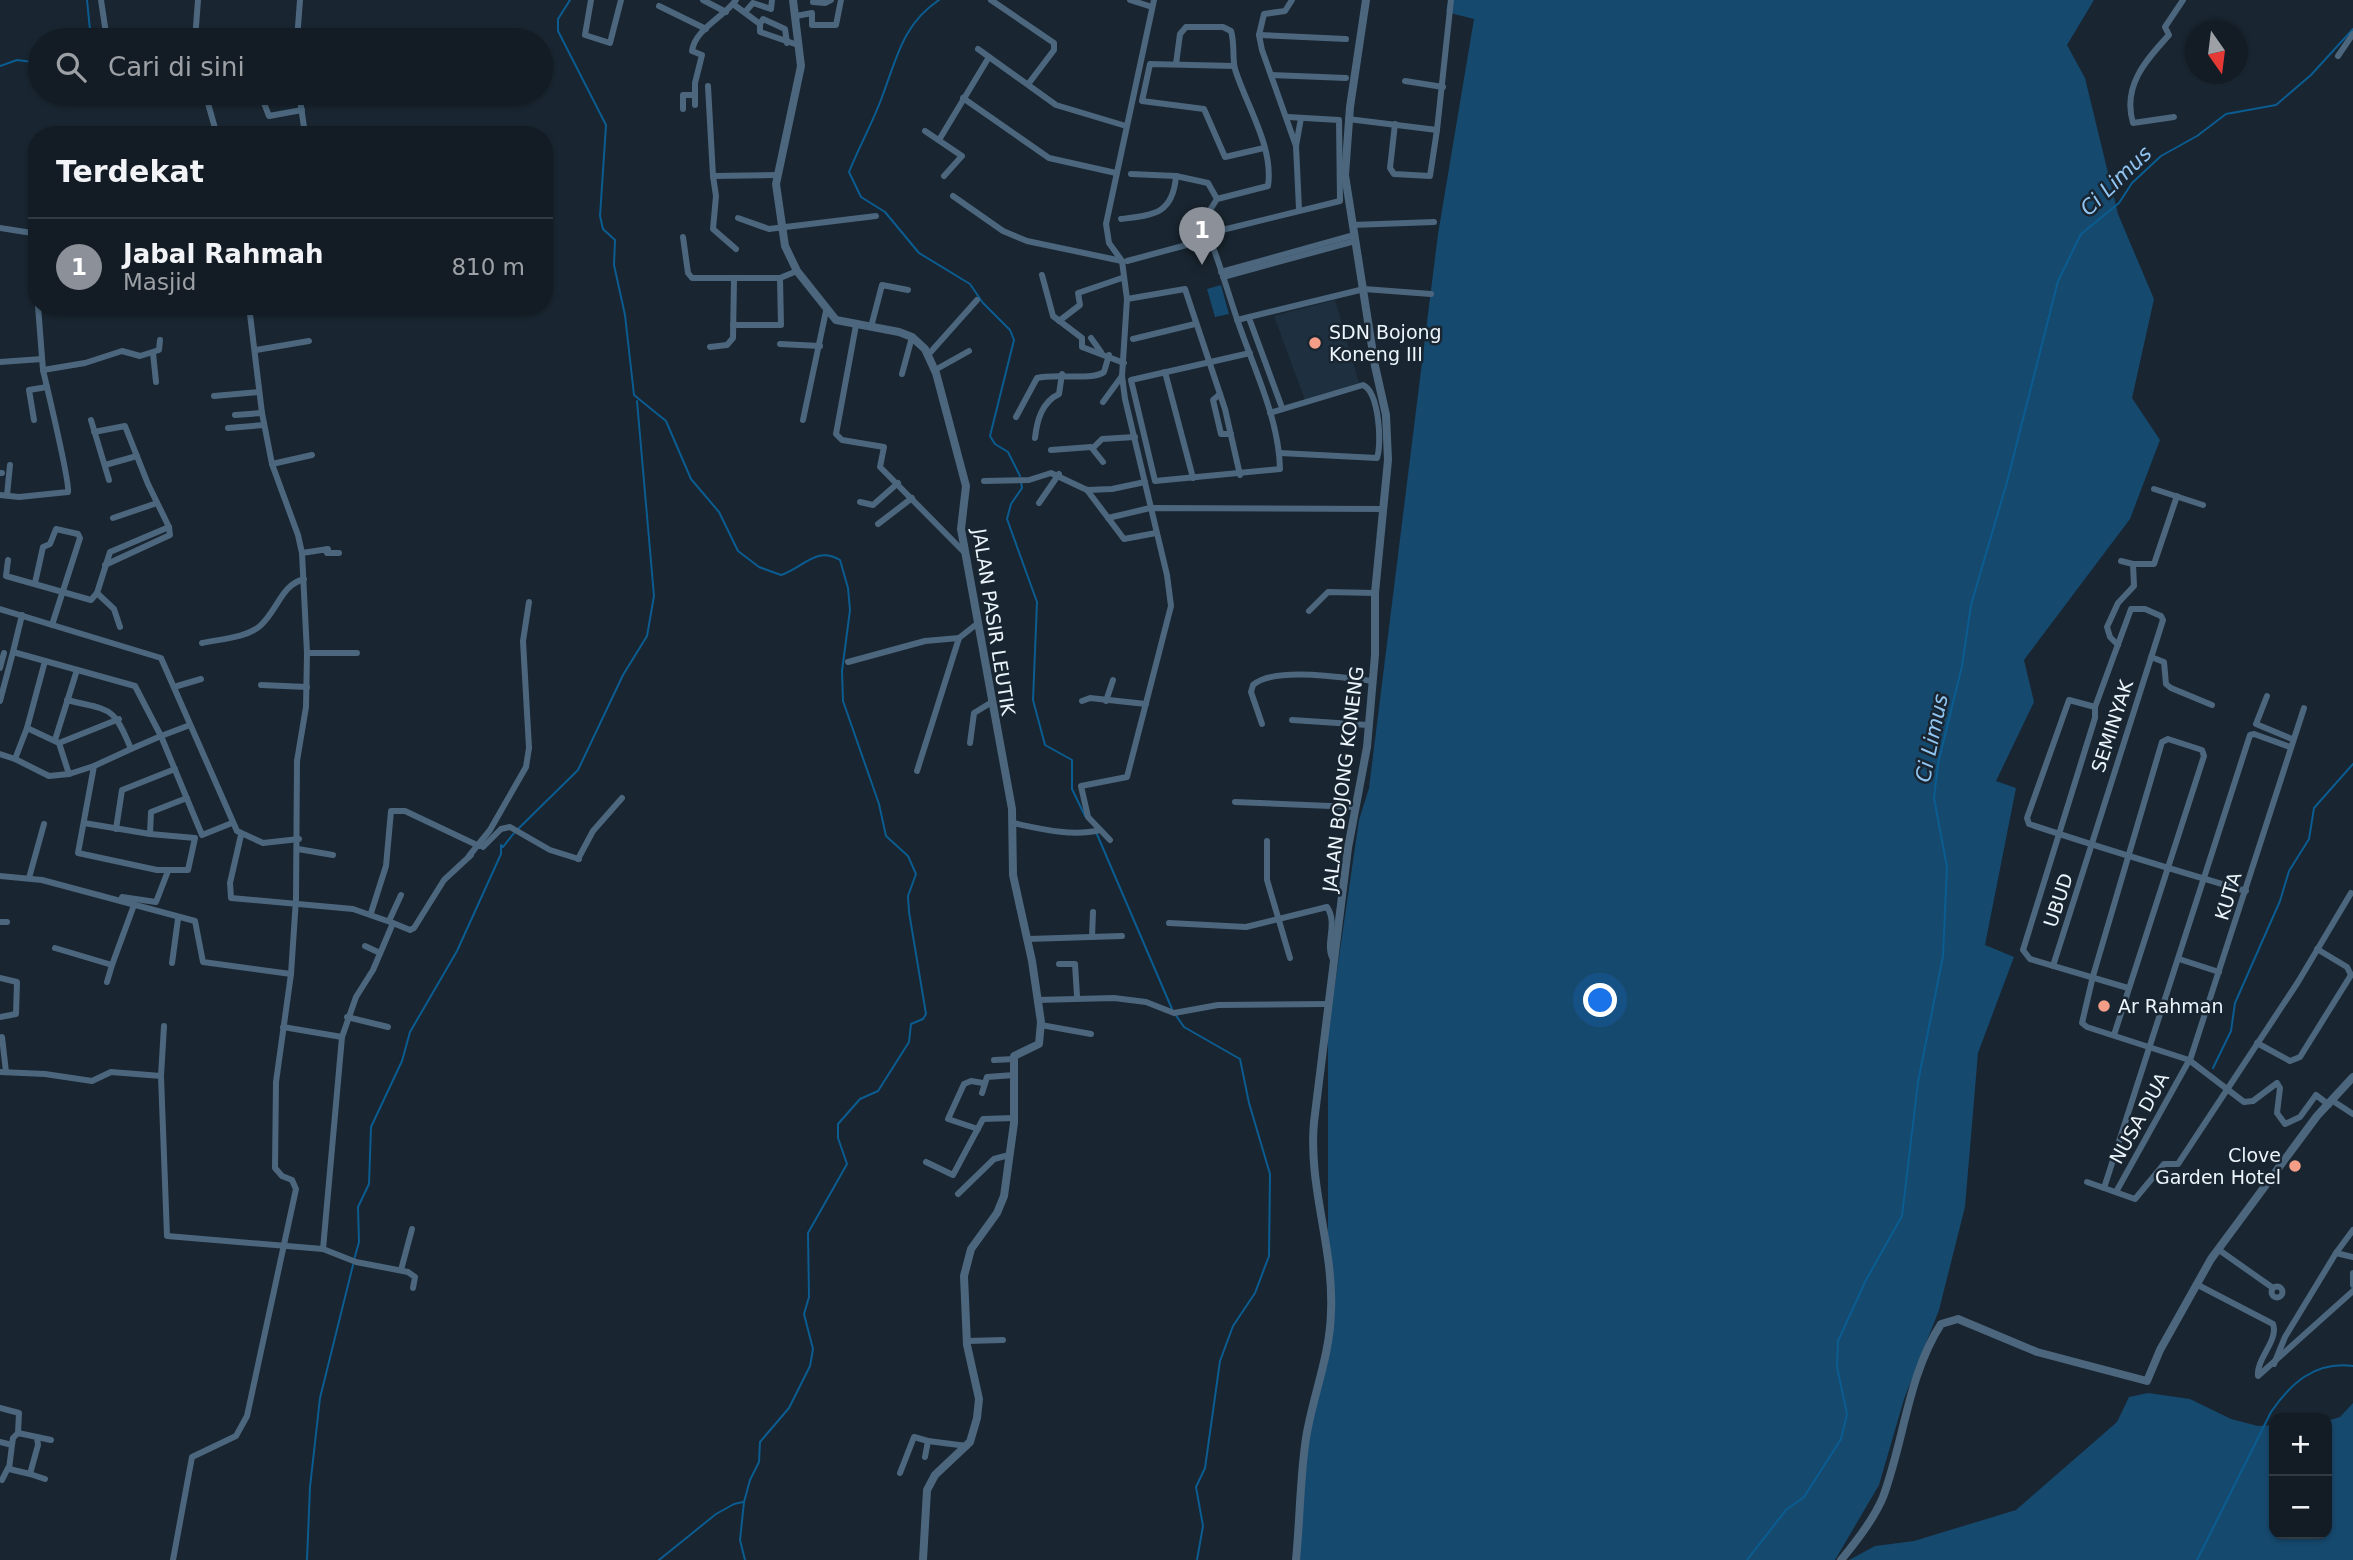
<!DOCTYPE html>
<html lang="id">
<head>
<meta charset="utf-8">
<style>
  body { margin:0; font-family:"DejaVu Sans",sans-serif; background:#202931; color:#f1f3f6 }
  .controls { position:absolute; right:21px; bottom:21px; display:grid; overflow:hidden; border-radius:14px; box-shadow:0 2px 5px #0004 }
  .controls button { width:63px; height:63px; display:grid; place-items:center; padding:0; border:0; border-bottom:2px solid #323a41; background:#131c24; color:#f1f3f6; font:35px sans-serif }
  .compass { position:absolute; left:2185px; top:21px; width:63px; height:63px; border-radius:50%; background:#131c24; box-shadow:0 2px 5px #0004; rotate:166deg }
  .you { position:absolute; left:1601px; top:1001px; width:24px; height:24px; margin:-18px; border:5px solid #fff; border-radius:50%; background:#1a73e8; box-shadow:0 0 0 10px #1a73e833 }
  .badge { display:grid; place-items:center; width:46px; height:46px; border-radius:50%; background:#8c9099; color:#fff; font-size:23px; font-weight:700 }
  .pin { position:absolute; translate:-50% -58px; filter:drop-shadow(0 2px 4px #0008) }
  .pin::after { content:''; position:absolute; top:37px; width:24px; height:21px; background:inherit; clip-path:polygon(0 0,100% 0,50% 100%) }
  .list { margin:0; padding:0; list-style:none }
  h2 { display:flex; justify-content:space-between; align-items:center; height:91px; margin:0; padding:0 28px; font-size:30px }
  h2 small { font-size:23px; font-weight:400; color:#9da1a6 }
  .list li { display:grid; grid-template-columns:46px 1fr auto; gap:21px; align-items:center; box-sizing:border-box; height:98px; padding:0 28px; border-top:2px solid #323a41 }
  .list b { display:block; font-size:26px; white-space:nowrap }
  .list p { margin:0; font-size:23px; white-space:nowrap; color:#9da1a6 }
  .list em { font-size:23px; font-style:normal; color:#9da1a6 }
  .icon { flex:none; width:38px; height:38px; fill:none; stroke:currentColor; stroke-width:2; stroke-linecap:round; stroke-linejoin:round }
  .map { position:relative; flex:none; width:2353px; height:1560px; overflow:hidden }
  .search { position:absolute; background:#131c24; box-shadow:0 2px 5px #0004; left:28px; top:28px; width:525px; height:77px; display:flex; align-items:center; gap:18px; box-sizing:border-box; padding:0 24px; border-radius:38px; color:#9da1a6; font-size:26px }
  .panel { position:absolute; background:#131c24; box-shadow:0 2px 5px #0004; left:28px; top:126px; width:525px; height:189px; border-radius:28px }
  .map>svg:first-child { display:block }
</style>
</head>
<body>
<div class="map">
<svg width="2353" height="1560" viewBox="0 0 2353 1560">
  <rect width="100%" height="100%" fill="#192530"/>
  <!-- built -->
  <path fill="#1e303f" d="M1335,300L1359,383L1305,400L1274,316Z"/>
  <!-- green -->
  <g fill="#16496e">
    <path d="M1448,0H2094L2067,45L2085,78L2118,214L2154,299L2132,398L2160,440L2130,519L2024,660L2034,702L1996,781L2016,788L1985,945L2014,957L1978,1053L1965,1207L1939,1310L1904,1399L1879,1485L1835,1560H1296L1304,1456L1328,1349V1032L1359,820L1369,788L1438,234L1474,19L1446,12Z"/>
    <path d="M1221,285L1229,314L1215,317L1207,289Z"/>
    <path d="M2148,1393L2190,1399L2231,1419L2258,1426L2274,1425V1534H2327V1421L2340,1417L2353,1403V1560H1849L1875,1546L1914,1541L2016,1510L2117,1422L2129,1397Z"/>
  </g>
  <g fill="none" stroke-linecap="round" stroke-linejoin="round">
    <!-- stream -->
    <g stroke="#0b5c90" stroke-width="2">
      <path d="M87,0L91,40"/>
      <path d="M570,0L558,19V31L606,125L600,216L603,229L615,240L614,265L625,315L634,395L666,421L691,479L719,512L738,551L759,567L781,575C802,569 816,545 840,560L848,588L850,610L842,671L843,701L879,804L886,836L908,856L916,874L908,896L909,912L926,1014L923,1019L911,1024L909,1042L878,1091L860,1099L838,1124V1138L847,1164L808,1233L809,1297L804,1314L813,1349L810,1366L789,1408L760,1442L759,1462L750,1480L744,1502L740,1540L745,1560"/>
      <path d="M939,0C902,25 897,58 882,97C873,122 859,147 849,172L861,197L885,212L919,253L970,284L983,303L1010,330L1014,340L990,436L995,444L1008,452L1020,476"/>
      <path d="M0,66L17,60L40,63"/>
      <path d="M1021,482L1022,488L1011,504L1007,519L1037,602L1033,700L1045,745L1072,760V789L1085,816"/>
      <path d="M518,829L578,770L623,675L647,636L654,596L637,401"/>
      <path d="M1096,832L1172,1009"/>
      <path d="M1175,1014L1184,1027L1240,1059L1249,1103L1270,1174L1269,1256L1255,1293L1233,1326L1220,1361L1205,1468L1196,1487L1203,1526L1197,1560"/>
      <path d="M2213,1068L2231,1031L2235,1003L2280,901L2289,871L2309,839L2314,808L2353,764"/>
      <path d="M354,1260L359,1242L358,1207L369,1184L371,1127L402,1061L410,1032L457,951L501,854V845L503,847L514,833"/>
      <path d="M307,1560L310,1487L320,1398L353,1265"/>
      <path d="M659,1560L716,1514L734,1504L743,1502"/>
      <path d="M1747,1560L1786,1510L1804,1497L1841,1439L1847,1414L1837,1367L1838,1341L1866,1280L1902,1216L1918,1082L1943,956L1947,867L1934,798L1938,764L1962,666L1971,605L2007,482L2058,281L2081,234L2119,203L2132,183L2161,156L2197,136L2226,114L2276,105L2311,75L2353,29"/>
      <path d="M2197,1560L2271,1412C2291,1383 2315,1361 2353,1366"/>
    </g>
    <!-- minor -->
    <g stroke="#4b667d" stroke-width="6">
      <path d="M101,0L107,40"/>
      <path d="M591,0L585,35L610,43L621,0"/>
      <path d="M703,0L726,12"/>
      <path d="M991,0L1054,43V50L1029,83"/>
      <path d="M1130,0L1152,7"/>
      <path d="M1292,0L1285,11L1264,14L1259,35L1262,50L1296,146L1299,209"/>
      <path d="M813,2L825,3L831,0"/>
      <path d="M733,4L760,24V32L798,45"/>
      <path d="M659,6L706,29"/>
      <path d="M745,12L753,3L771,9L772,0"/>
      <path d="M796,16L812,13V25H836L841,0"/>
      <path d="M760,24L763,19L785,29L787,43"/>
      <path d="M1259,35L1346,39"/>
      <path d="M195,40L198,0"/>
      <path d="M297,40L300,0"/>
      <path d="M978,49L1056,105L1126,126"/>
      <path d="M2338,56L2353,34"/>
      <path d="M1176,64L1180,34L1186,27H1223L1231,31C1235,44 1232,57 1235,69C1246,105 1274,147 1268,186L1217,199L1189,243"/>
      <path d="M1234,66L1150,64L1142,101L1204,109L1225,157L1264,148"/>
      <path d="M1271,75L1346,78"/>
      <path d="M1405,81L1443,87"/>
      <path d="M708,86L713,176L777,175"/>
      <path d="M205,93L217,135"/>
      <path d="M963,98L1049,158L1116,173"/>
      <path d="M207,102L260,93L269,116L302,110"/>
      <path d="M695,105V83L702,55L692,51C695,29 724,17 736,0"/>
      <path d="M683,109V95H694"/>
      <path d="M2174,117L2133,123C2122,86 2146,60 2169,35L2165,27L2183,0"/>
      <path d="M1348,119L1437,130L1451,0"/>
      <path d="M1395,124L1390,168L1394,174L1430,176L1437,130"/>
      <path d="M925,131L962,156L944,176"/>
      <path d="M291,135L304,127L299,93"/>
      <path d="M939,140L989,57"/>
      <path d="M1296,146L1301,118"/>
      <path d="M1131,174L1176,176"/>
      <path d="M713,176L716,196L713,229L736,249"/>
      <path d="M953,196L1003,231L1027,241L1122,261"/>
      <path d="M738,218L769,229L876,216"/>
      <path d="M1121,219C1154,215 1173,214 1176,176L1208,183L1217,199"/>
      <path d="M1352,225L1434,222"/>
      <path d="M1199,227L1211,242C1221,267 1228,293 1237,319C1253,367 1279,418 1280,469L1155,481L1131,380L1250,353"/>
      <path d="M0,228L32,233L37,289"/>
      <path d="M1206,234L1340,201L1339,120L1288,117"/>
      <path d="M683,237L688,273L692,278H780L797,271"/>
      <path d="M1127,261L1209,239"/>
      <path d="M1221,272L1354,235"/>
      <path d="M1042,275L1053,316L1082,338V347L1124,363"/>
      <path d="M1223,277L1355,241"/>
      <path d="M1127,299L1185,289L1225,409L1240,475"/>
      <path d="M38,306L43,370"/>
      <path d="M1249,318L1281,405"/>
      <path d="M1237,320L1364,289L1431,294"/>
      <path d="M1059,321L1080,305L1078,293L1122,278"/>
      <path d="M733,325H781L780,278"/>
      <path d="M856,325L836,434L842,440L884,447L880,467L966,554"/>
      <path d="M871,327L882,285L908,290"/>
      <path d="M1091,338L1101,352"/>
      <path d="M1133,339L1195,324"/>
      <path d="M780,344L820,346"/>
      <path d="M710,347L727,345L733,338L734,280"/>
      <path d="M256,350L309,341"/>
      <path d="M153,353L156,382"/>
      <path d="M928,355L977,300"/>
      <path d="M0,362L42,359"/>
      <path d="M935,370L969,351"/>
      <path d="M1165,372L1193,478"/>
      <path d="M902,374L912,337"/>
      <path d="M1220,394L1213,400L1221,434H1231"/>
      <path d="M214,396L259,392"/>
      <path d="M1103,402L1122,376"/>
      <path d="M1270,413L1363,385C1379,392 1382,443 1377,458L1280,453"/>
      <path d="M235,415L262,413"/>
      <path d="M1016,417L1037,378C1055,373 1092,381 1104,372L1109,355"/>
      <path d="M34,420L29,390L47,387"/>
      <path d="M91,420L109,480"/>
      <path d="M803,420L826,311"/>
      <path d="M228,428L264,425"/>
      <path d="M1035,438C1037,420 1042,402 1059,394L1062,374"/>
      <path d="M1093,448L1102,439L1135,437"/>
      <path d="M1051,450L1091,447L1103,462"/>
      <path d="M272,464L312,455"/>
      <path d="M105,465L137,456"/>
      <path d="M0,473H2"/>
      <path d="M984,481L1029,480L1051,473L1087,490L1112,489L1145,482"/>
      <path d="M2154,489L2203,505"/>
      <path d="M1087,490L1124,539L1156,533"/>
      <path d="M0,495L19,497L68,492C70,483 47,387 43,370L85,363L122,351L140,356L159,350L160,340"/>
      <path d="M7,495L10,465"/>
      <path d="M860,502L873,505L898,483"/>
      <path d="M1039,503L1059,474"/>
      <path d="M113,518L157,503"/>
      <path d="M1108,518L1150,508L1384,509"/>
      <path d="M878,524L912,498"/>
      <path d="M302,553L328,549L327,553H339"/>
      <path d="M8,560L6,576L91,600L97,593L110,552L169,527L148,484L125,426L94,432"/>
      <path d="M2133,564H2154L2177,496"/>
      <path d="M105,565L170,535L169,527"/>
      <path d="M35,583L43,547L50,544L56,529L78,534L80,538L52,625"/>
      <path d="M97,593L114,609L120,627"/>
      <path d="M0,609L161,658L237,831L263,843L299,839"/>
      <path d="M1309,611L1328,592L1375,593"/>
      <path d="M22,615L13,652L135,686L161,736L190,725"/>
      <path d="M202,643C220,639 246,638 260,626C278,610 281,585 304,579"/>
      <path d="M2118,645L2110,637L2107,627L2118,603L2134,586L2133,564L2121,561"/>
      <path d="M307,653H357"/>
      <path d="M2151,657L2164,662L2166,684L2171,688L2212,705"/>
      <path d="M848,662L925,641L959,638"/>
      <path d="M0,668L4,653"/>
      <path d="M261,685L307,687"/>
      <path d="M174,687L201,679"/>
      <path d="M2267,696L2256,724L2292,739"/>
      <path d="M67,700C111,711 113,705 131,749L161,736L202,835L232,823"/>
      <path d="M0,701L13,652"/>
      <path d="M1082,701L1090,698L1146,704"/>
      <path d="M1106,701L1113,680"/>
      <path d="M1292,720L1368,725"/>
      <path d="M1262,724L1251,692L1253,685C1274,666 1344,678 1373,681"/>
      <path d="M27,728L45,661"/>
      <path d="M55,740L77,670"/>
      <path d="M59,743L69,774L94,766"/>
      <path d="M970,743L974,713L992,702"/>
      <path d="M0,754L15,759L27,728L59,743L119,719"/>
      <path d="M15,759L49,776L69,774"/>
      <path d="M917,771L959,638L978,623"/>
      <path d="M1235,802L1355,807"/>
      <path d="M84,823L150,834L195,838L188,870H157L78,853L94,766L131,749"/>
      <path d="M1013,823C1041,829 1072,837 1100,830"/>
      <path d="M116,829L122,790L175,769"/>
      <path d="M150,834L151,812L187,798"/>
      <path d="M241,835L230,883L231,898L353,909L393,923L373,970L356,997L342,1037L323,1249"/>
      <path d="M1110,840L1088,817L1081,786L1127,777L1171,606L1167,575L1125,399L1122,376L1127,299L1122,261L1109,243L1106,224L1154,0"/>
      <path d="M1267,841V880L1290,958"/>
      <path d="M483,847L501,829L510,827L550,850L579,859"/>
      <path d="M298,849L333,855"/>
      <path d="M469,856L490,830L526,767L529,748L523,641L529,602"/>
      <path d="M578,859L593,831L622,798"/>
      <path d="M0,876L42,880L195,921L203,962L291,974"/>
      <path d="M29,878L44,824"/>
      <path d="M122,897L156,902L168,871"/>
      <path d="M371,913L386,866L391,811H405L479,846"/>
      <path d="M389,921L401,895"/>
      <path d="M0,922H7"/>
      <path d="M393,923L410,930L414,928L444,880L471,855"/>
      <path d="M1169,923L1246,927L1327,907C1339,925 1323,945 1334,961"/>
      <path d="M1092,937L1093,912"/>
      <path d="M1028,939L1122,936"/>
      <path d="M365,946L380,953"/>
      <path d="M55,948L112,965L134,905"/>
      <path d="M2179,959L2219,972"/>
      <path d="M172,963L178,919"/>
      <path d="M1059,964H1075L1077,996"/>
      <path d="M2053,966L2163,620L2161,616L2145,609H2131L2095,707"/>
      <path d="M0,978L17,982L16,1014L0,1017"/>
      <path d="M107,982L112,965"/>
      <path d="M2128,988L2030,959L2023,950L2095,718V707L2069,700L2027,818L2029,824C2101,848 2174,870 2246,891"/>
      <path d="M1037,1000L1114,998L1146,1002L1174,1013L1218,1005L1329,1004"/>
      <path d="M347,1017L388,1027"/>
      <path d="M1041,1025L1091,1034"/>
      <path d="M164,1026L161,1076L167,1236L323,1249L356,1262L408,1272L415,1277L413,1288"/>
      <path d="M283,1027L342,1037"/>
      <path d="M2114,1035L2204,756L2202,750L2168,739L2162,742L2093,976L2082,1023L2087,1027L2189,1060L2244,1102L2253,1101L2277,1083L2280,1088L2277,1113L2285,1124L2300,1117L2316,1095L2329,1105"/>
      <path d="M2,1037L6,1072"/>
      <path d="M2257,1043L2290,1061L2300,1057L2351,975L2347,967L2317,949"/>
      <path d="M994,1060L1014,1059"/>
      <path d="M0,1072L45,1074L92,1081L111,1072L161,1076"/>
      <path d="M982,1093L987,1077L1014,1075"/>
      <path d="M2333,1101L2353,1114"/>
      <path d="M978,1129L948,1119L964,1084L971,1081L983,1083"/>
      <path d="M926,1162L953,1175L983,1119L1014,1118"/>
      <path d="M2087,1182L2135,1199L2164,1164H2178L2298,982L2351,893"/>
      <path d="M2104,1188L2250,735L2254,734L2290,747"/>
      <path d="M2116,1192L2191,1057L2304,708"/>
      <path d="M958,1194L994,1159L1009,1155"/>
      <path d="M2353,1230L2336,1253L2353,1257"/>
      <path d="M2219,1250L2273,1288"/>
      <path d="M401,1270L412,1229"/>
      <path d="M2353,1273V1285"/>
      <path d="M2196,1284L2273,1324C2279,1340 2256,1359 2258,1376L2353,1291"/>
      <circle cx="2277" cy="1292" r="5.5"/>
      <path d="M967,1341L1003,1340"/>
      <path d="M2274,1364L2285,1337L2336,1253"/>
      <path d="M0,1408L19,1413L18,1433"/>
      <path d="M37,1437L51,1440"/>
      <path d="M0,1442L12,1445L9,1469L30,1474L38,1445L37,1437L18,1433L13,1438L12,1445"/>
      <path d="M925,1457L928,1441L967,1446"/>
      <path d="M900,1473L914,1437L928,1441"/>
      <path d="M30,1474L45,1479"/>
      <path d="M2,1480L8,1468"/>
      <path d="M173,1560L192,1457L236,1436L247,1416L296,1189L292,1180L282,1176L275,1168L276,1082L291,974L296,899L297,761L306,707L307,653L302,553L298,535L272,464L262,413L249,306"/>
    </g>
    <!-- tertiary -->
    <g stroke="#4b667d" stroke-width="8">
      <path d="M793,0L801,66L776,184L785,246L797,271L836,320L899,332L912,337L925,349L936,373L966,486L961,529L1012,809L1013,875L1032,961L1041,1022L1039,1044L1014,1056V1123L1004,1196L997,1213L971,1249L964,1276L967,1345L979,1399L977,1418L970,1442L935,1475L927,1490L923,1560"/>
      <path d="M1296,1560C1300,1519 1300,1478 1306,1438C1313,1395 1330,1356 1331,1312C1334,1247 1308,1187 1314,1122L1348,848L1367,747L1375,655V593L1388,460L1386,415L1375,366L1345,175L1350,107L1366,0"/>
      <path d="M1841,1560C1856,1542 1874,1519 1883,1497C1904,1441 1908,1375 1941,1324L1958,1319L2037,1352L2147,1381L2160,1350L2211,1259L2317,1116L2353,1077"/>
    </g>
  </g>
  <!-- markers -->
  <g fill="#f49e88" stroke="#192530" stroke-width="2.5">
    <circle cx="1315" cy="343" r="7"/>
    <circle cx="2104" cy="1006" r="7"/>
    <circle cx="2295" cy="1166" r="7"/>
  </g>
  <g text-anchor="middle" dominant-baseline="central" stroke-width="5" stroke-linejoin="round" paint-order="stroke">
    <!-- poi labels -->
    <g font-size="19" fill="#ecf5fc" stroke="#192530" text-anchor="start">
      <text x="1329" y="332">SDN Bojong<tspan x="1329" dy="22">Koneng III</tspan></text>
      <text x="2118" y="1006">Ar Rahman</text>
      <text x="2281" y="1155" text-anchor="end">Clove<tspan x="2281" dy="22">Garden Hotel</tspan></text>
    </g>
    <!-- street labels -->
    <g font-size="19" fill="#ecf5fc" stroke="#192530">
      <text transform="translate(994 622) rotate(81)">JALAN PASIR LEUTIK</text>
      <text transform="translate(2112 726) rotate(-72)">SEMINYAK</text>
      <text transform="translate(1343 779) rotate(-83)">JALAN BOJONG KONENG</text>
      <text transform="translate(2228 896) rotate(-73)">KUTA</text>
      <text transform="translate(2058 900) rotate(-72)">UBUD</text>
      <text transform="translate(2139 1118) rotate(-61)">NUSA DUA</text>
    </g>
    <!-- water labels -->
    <g font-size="21" font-style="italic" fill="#91c5f2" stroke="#192530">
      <text transform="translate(2116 181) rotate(-44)">Ci Limus</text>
      <text transform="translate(1932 738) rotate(-78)">Ci Limus</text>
    </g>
  </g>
</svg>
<div class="controls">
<button>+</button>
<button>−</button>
</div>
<svg class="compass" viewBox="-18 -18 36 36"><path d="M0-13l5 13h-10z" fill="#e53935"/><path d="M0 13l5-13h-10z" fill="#9da1a6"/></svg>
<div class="you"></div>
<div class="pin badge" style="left:1202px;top:265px">1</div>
<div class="search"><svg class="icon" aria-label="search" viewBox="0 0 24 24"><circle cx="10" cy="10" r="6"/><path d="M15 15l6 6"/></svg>Cari di sini</div>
<section class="panel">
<h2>Terdekat<small></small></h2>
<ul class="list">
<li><span class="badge">1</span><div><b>Jabal Rahmah</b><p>Masjid</p></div><em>810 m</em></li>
</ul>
</section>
</div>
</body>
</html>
